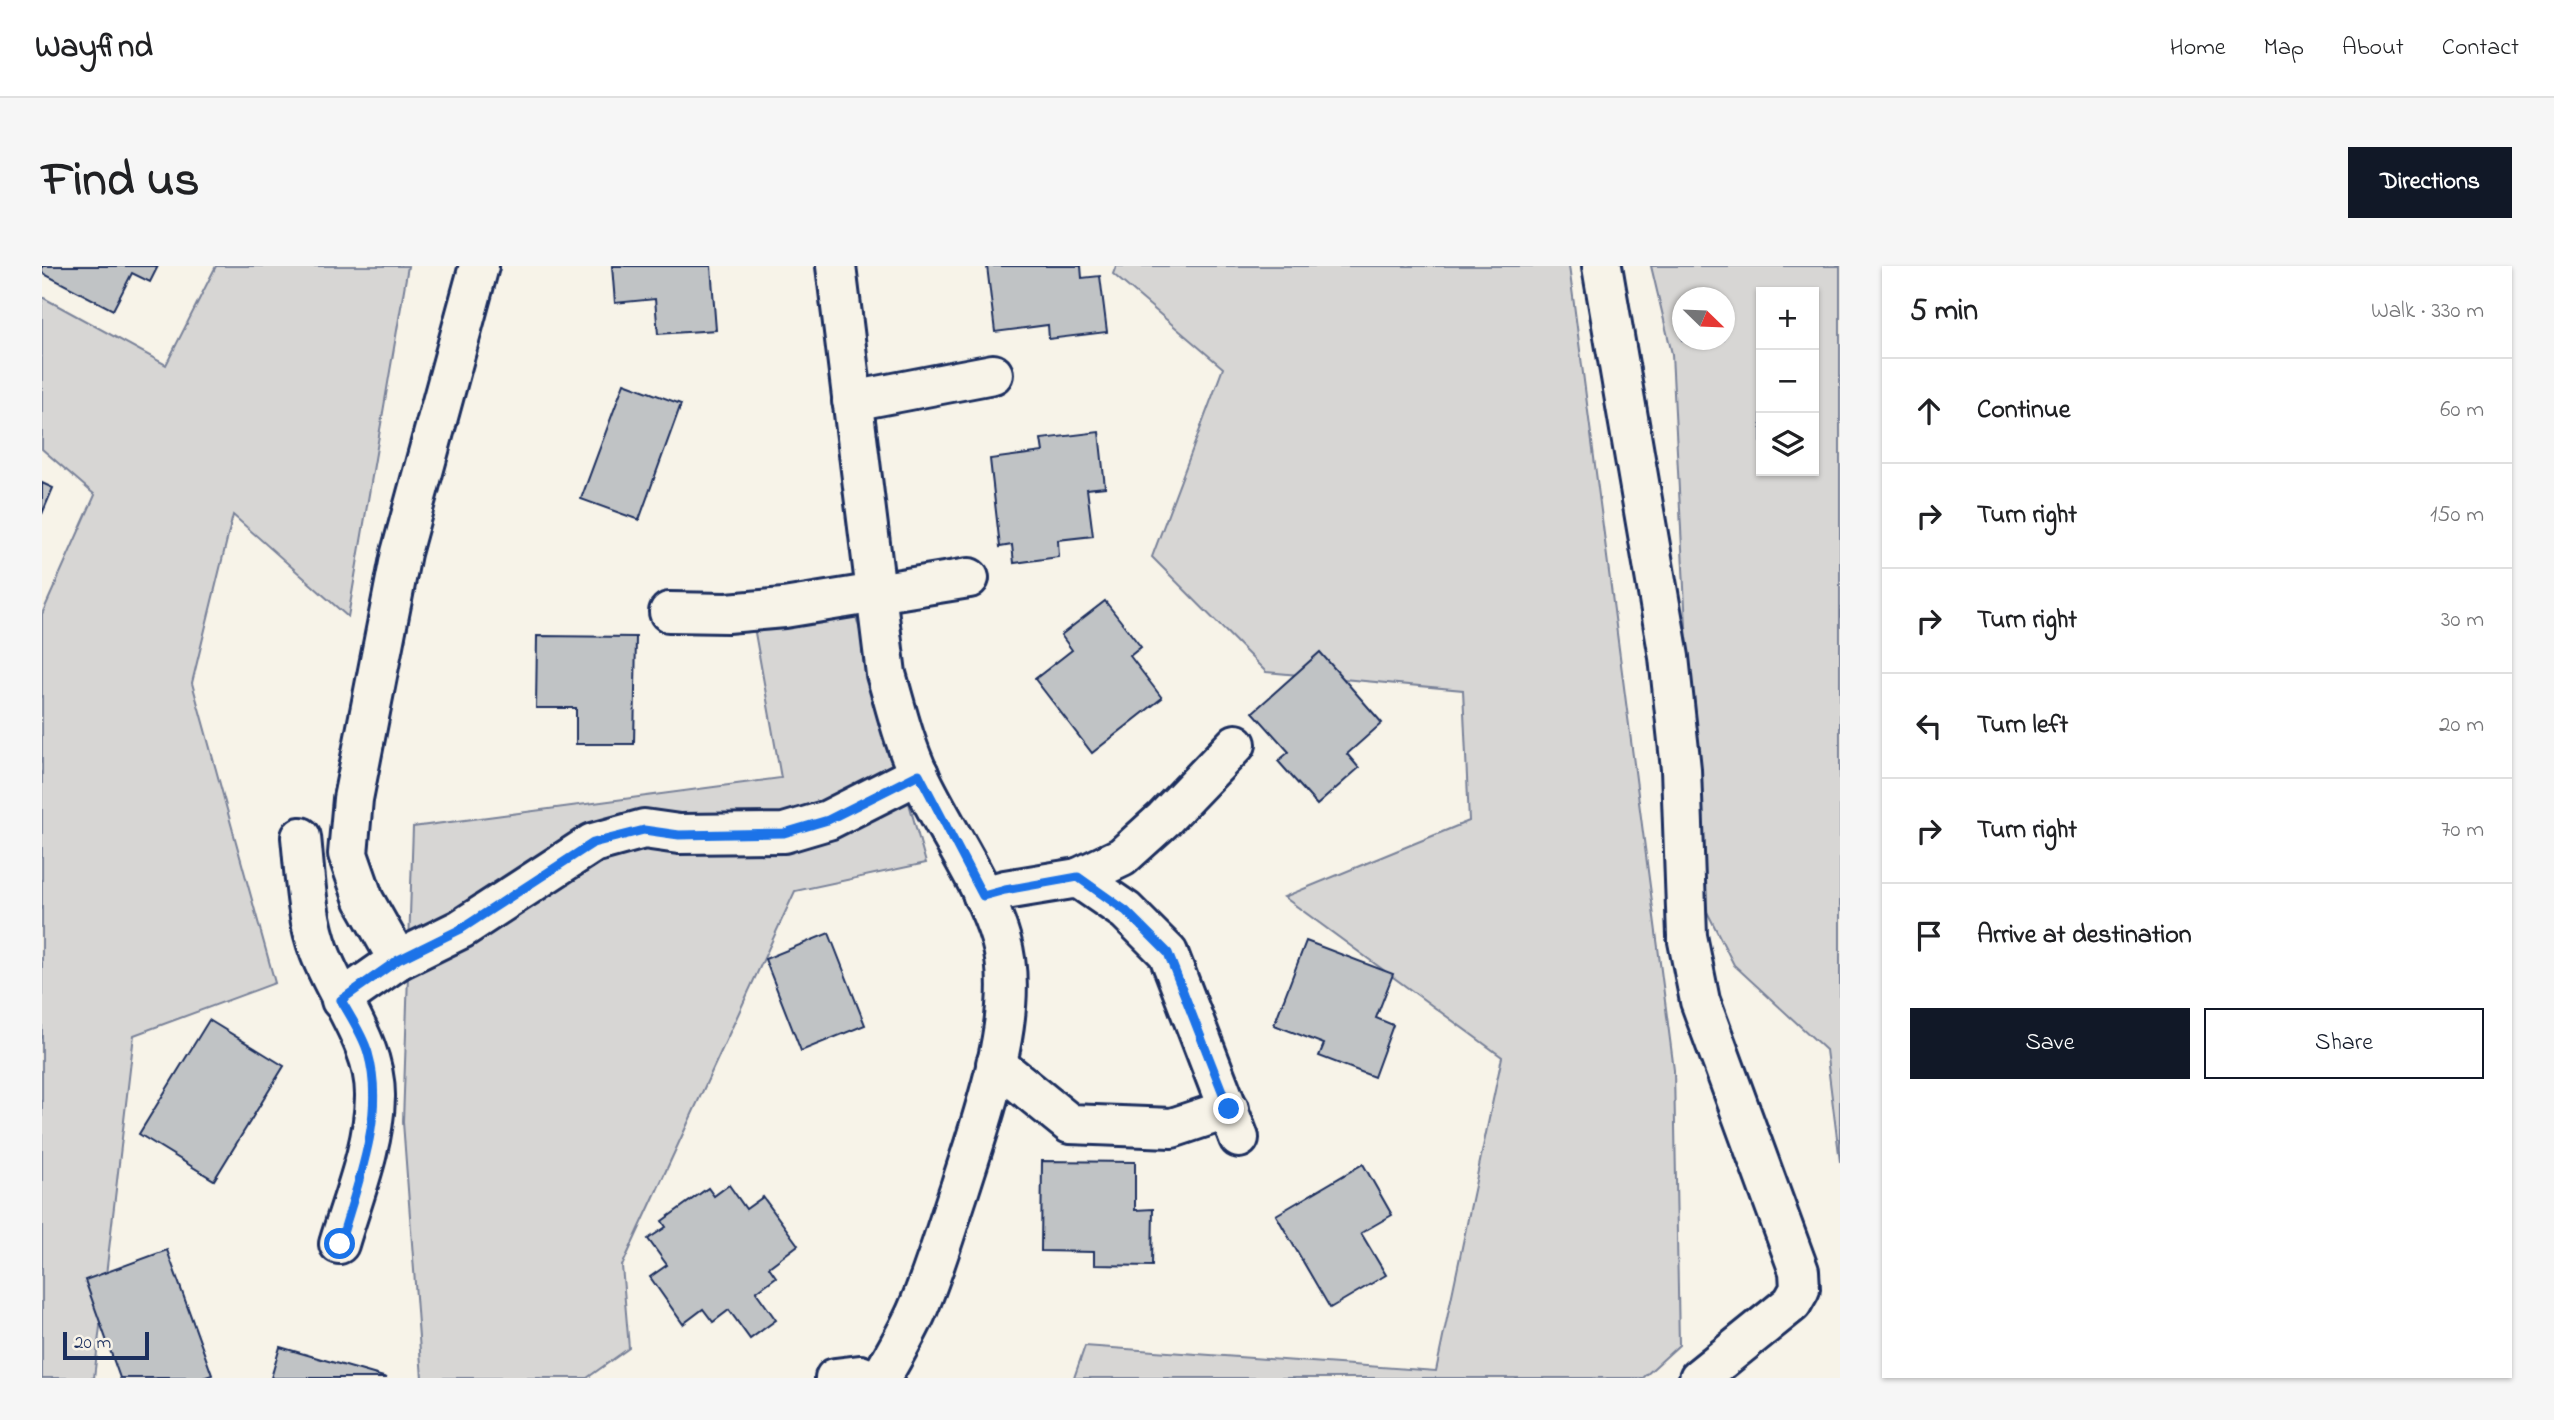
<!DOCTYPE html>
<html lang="en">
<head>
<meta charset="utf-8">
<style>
  body { margin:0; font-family:"Indie Flower",sans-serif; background:#f6f6f6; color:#202124 }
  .controls { position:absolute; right:21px; top:21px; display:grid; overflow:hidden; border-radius:0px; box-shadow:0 2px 5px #0004 }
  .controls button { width:63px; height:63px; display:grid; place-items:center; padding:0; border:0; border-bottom:2px solid #e0e0e0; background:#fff; color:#202124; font:35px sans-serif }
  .compass { position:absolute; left:1630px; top:21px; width:63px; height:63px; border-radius:50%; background:#fff; box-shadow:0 2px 5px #0004; rotate:113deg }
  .scale { position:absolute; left:21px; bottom:18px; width:86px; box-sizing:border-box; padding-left:7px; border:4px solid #1b2f5e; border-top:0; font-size:19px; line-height:24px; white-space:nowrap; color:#1b2f5e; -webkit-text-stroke:5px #f7f3e8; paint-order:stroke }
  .stop { position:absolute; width:21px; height:21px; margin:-16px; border:5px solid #1a73e8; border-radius:50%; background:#fff }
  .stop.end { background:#1a73e8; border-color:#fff; box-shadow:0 2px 7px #0008 }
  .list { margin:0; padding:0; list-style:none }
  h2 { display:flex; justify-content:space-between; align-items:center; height:91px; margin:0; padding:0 28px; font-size:30px }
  h2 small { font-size:23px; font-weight:400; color:#757577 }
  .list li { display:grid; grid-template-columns:46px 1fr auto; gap:21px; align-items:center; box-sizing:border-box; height:105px; padding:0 28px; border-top:2px solid #e0e0e0 }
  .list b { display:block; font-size:26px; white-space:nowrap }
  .list em { font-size:23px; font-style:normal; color:#757577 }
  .actions { display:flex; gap:14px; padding:21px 28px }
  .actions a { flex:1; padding:16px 0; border:2px solid #111827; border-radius:0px; text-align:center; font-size:24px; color:#111827 }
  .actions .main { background:#111827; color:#fff }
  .icon { flex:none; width:38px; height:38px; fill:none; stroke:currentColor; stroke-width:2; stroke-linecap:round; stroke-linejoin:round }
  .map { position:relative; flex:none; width:1798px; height:1112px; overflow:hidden; border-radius:0px }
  header { display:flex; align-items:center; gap:42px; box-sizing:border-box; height:98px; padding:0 35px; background:#fff; border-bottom:2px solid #e0e0e0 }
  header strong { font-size:33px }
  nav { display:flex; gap:38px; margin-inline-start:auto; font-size:24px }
  .intro { display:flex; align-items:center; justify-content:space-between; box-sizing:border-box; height:168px; padding:0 42px }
  h1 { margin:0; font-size:49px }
  .button { padding:18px 32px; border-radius:0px; background:#111827; color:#fff; font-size:24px; font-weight:700 }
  main { display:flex; gap:42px; padding:0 42px }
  aside { flex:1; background:#fff; border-radius:0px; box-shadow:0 2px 5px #0004 }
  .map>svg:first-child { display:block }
</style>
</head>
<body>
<header>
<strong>Wayfind</strong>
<nav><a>Home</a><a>Map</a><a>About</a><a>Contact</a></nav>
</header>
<div class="intro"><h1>Find us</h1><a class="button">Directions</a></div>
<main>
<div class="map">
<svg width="1798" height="1112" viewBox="0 0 1798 1112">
  <rect width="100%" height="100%" fill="#f7f3e8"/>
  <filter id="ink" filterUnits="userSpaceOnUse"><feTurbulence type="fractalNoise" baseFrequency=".0143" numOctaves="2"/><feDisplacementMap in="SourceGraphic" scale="14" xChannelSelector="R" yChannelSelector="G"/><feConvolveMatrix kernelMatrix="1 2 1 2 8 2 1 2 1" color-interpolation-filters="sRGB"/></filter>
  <g filter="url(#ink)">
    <!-- green -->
    <g fill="#d7d6d4" stroke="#798299" stroke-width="2" fill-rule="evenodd">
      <path d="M174,0H366L306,351L191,249L150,417L233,717L92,769L52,1112H0V348L53,229L0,183V31L124,99Z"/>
      <path d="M1074,0H1527L1632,804L1637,1079L1601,1112H1032L1043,1080L1394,1105L1460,791L1242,631L1427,555L1421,424L1224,406L1110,291L1181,102L1071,8Z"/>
      <path d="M1609,0H1798V896L1784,784L1692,699L1658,632L1630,88ZM1719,26H1772V205H1719ZM1640,32H1682V74H1640Z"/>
      <path d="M813,347L884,597L753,625L580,1000L587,1082L545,1112H380L361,856L371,561L739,512L712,361Z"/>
    </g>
    <!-- building -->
    <g fill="#c0c3c5" stroke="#1b2f5e" stroke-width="2">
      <path d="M0,0H116L108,16L90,7L71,44L0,7Z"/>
      <path d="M570,0H669L674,64L616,68L613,33L573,37Z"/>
      <path d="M945,0H1039L1040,12L1058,10L1065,66L1007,73L1006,59L953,66Z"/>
      <path d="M582,117L639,138L597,254L539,233Z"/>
      <path d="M1057,166L1063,221L1045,223L1051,270L1016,274L1017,291L972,297L970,279L958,281L948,193L1001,186L999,173Z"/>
      <path d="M0,217L11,222L0,248Z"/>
      <path d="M1063,335L1099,381L1088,390L1120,432L1050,487L993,413L1030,384L1019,369Z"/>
      <path d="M495,370L594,371L592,478H534V442H494Z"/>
      <path d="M1278,386L1340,457L1305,488L1317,502L1275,539L1236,495L1247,486L1211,446Z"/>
      <path d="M787,667L823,759L759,785L723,693Z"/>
      <path d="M1264,675L1351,708L1334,752L1351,759L1332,811L1277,790L1282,778L1232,759Z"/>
      <path d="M167,754L242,800L172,914L97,868Z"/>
      <path d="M1000,895L1093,896V944L1111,943L1110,1000L1052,999V986L999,985Z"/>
      <path d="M1321,898L1350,949L1319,967L1344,1009L1288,1042L1234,949Z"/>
      <path d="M687,919L704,943L721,931L756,979L727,1001L734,1011L714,1026L734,1054L708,1073L687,1044L671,1056L661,1043L641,1058L608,1011L625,999L606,973L624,961L620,955L666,922L672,930Z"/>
      <path d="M125,984L170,1109L161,1112H78L43,1014Z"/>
      <path d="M238,1081L345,1112H229Z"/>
    </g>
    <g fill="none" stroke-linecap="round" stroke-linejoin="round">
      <defs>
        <g id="minor">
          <path d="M794,0L844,408C854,442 862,477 877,509C902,563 943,618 959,674C980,746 940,852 918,922C904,963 892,1007 874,1047C864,1069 851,1090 839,1112"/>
          <path d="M1560,0L1627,391L1639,503L1645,670L1658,735L1757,1005L1758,1023L1750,1037L1657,1112"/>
          <path d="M810,135L951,108"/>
          <path d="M627,346L685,347L742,342L927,312"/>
          <path d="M259,571C263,609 264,651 278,687C296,734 334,779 333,831C332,881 311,931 297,978"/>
          <path d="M1036,612L1080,591L1122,553L1194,478"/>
          <path d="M941,630L963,624L1036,612L1084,645L1126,687L1197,872"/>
          <path d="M356,694L322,634L306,588L311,533L359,287L437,0"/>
          <path d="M299,734L356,694L419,663L551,577L602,563L637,568L742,567L786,554L877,508"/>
          <path d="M954,798L1028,858L1130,862L1187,843"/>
          <path d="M793,1112L818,1109L826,1112"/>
        </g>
      </defs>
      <!-- minor casing -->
      <use href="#minor" stroke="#1b2f5e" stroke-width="44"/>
      <!-- minor -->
      <use href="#minor" stroke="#f7f3e8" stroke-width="38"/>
    </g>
  </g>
  <g fill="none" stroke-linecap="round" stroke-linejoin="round" filter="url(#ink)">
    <!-- route -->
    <path stroke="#1a73e8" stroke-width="9" d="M298,978C315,917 344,850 326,787C321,769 308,750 299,734L356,694L419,663L551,577L602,564L637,569L742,567L786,554L877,508L941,630L963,624L1036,611L1084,645L1126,687L1187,843"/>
  </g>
</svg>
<div class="controls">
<button>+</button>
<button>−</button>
<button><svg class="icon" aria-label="layers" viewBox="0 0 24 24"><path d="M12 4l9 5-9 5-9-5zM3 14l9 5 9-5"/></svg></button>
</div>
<svg class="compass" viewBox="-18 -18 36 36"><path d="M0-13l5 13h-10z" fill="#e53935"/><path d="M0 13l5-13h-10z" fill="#757577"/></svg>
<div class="scale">20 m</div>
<div class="stop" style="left:298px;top:978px"></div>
<div class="stop end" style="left:1187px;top:843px"></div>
</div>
<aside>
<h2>5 min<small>Walk · 330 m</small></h2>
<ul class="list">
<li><svg class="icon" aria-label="ahead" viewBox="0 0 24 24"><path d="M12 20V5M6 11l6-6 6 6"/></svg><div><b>Continue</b></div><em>60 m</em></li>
<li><svg class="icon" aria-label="right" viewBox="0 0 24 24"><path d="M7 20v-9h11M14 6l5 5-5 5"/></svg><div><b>Turn right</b></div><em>150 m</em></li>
<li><svg class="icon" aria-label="right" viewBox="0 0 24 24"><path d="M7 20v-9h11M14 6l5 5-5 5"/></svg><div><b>Turn right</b></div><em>30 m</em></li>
<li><svg class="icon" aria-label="left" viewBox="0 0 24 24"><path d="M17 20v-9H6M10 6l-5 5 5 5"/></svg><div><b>Turn left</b></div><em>20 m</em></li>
<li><svg class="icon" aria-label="right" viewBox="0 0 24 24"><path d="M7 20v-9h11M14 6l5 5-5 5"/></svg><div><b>Turn right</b></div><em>70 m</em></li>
<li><svg class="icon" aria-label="arrive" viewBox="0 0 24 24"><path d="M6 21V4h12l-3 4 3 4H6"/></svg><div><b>Arrive at destination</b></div></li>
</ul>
<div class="actions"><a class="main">Save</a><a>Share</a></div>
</aside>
</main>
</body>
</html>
